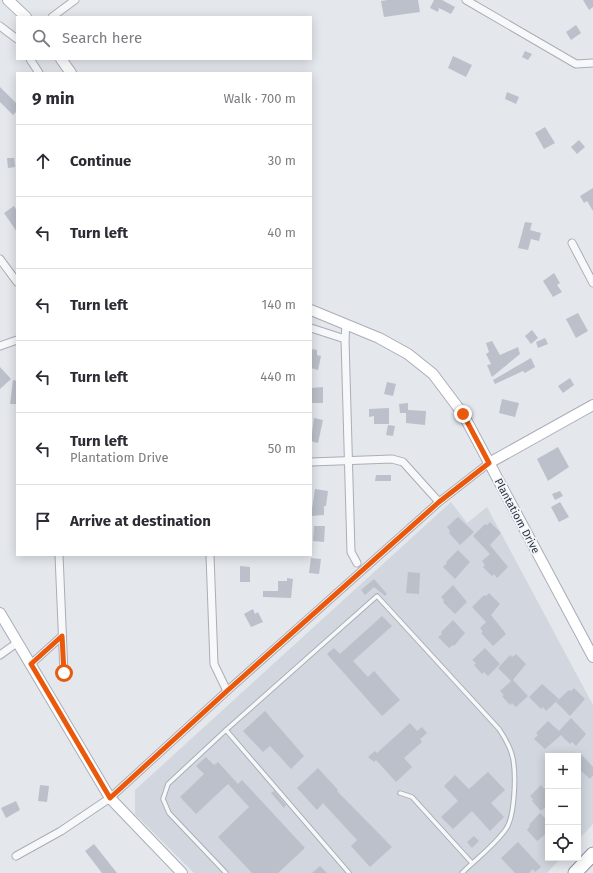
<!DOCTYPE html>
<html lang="en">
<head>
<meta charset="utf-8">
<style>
  body { margin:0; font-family:"Fira Sans",sans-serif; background:#f2f2f3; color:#2b2b33 }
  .controls { position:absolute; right:12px; bottom:12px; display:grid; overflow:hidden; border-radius:0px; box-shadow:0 2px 10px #0003 }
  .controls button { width:36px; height:36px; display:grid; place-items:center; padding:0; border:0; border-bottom:1px solid #e1e1e2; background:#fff; color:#2b2b33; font:20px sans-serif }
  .stop { position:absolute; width:12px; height:12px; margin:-9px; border:3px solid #ea580c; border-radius:50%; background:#fff }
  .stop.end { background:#ea580c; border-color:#fff; box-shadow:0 1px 4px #0008 }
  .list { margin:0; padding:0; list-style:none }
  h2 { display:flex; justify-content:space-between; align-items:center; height:52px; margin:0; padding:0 16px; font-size:17px }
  h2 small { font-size:13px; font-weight:400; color:#7c7c81 }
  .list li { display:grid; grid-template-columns:26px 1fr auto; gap:12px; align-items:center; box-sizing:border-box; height:72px; padding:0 16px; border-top:1px solid #e1e1e2 }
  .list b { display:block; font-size:15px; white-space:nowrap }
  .list p { margin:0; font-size:13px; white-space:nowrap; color:#7c7c81 }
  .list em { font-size:13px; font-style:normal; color:#7c7c81 }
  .icon { flex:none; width:22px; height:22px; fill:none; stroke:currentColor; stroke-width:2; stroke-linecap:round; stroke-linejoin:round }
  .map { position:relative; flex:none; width:593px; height:873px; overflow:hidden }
  .search { position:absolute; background:#fff; box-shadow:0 2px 10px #0003; left:16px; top:16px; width:296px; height:44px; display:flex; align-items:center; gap:10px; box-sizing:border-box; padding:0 14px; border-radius:0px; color:#7c7c81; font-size:15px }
  .panel { position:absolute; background:#fff; box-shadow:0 2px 10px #0003; left:16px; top:72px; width:296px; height:484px; border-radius:0px }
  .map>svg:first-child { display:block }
</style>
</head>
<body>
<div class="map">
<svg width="593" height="873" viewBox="0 0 593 873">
  <rect width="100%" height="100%" fill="#e4e7ec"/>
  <!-- built -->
  <path fill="#d2d6de" d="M451,502L467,523L487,507L593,705V824L578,840V756H548V858H561L547,873H194L135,814V790Z"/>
  <!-- building -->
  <g fill="#bbc0ca">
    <path d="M388,0H418L420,12L384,17L381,1Z"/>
    <path d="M434,0H442L455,7L451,14L439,8L438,12L430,8Z"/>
    <path d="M583,0H593V7L589,10Z"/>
    <path d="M576,25L581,33L571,40L566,32Z"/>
    <path d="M525,51L532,54L528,60L522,57Z"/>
    <path d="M453,56L472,65L466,77L448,68Z"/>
    <path d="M0,87L17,104V111L13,115L0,102Z"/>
    <path d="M507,92L519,97L516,104L505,99Z"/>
    <path d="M545,127L555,143L544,149L535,133Z"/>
    <path d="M579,140L585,147L577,154L571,147Z"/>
    <path d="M7,158H14L15,167L8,168Z"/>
    <path d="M593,188V211L587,201L584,203L580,196Z"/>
    <path d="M14,206L17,211V232L4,213Z"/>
    <path d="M525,222L532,223L530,230L541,233L539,241L531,239L528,250L518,248Z"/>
    <path d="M554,273L560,283L557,285L562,292L553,297L543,281Z"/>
    <path d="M578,313L588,331L576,338L566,319Z"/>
    <path d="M532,330L538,338L531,344L525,336Z"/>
    <path d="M545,338L548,344L538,348L536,342Z"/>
    <path d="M492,341L500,355L518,347L520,354L492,377L487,365L491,364L486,354L489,352L486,343Z"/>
    <path d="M311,349L317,350V355L321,356L318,370L311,368Z"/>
    <path d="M531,358L535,367L525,373L523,371L495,384L493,380Z"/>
    <path d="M0,367L11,379L0,389Z"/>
    <path d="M570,378L574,385L563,393L558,386Z"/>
    <path d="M13,380L17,381V404H10Z"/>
    <path d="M387,382L396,384L393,396L384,394Z"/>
    <path d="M323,387V403H311V388Z"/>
    <path d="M502,399L519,403L515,417L499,413Z"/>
    <path d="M408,403V410L426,411L425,425L406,423V413H400L399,404Z"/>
    <path d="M389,408V424H374V416L369,417V409Z"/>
    <path d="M314,418L323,420L318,443L311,441Z"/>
    <path d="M388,425L395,426L393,436L386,435Z"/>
    <path d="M558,447L569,467L548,481L537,459Z"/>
    <path d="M376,475H391V481H375Z"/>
    <path d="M315,489L328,491L326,506H324V515L311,516Z"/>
    <path d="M560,491L563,496L555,500L552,494Z"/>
    <path d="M560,502L569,517L559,522L551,507Z"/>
    <path d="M458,517L474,532L460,545L449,533L450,531L447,527Z"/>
    <path d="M490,522L501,533L490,545L508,567L497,578L494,574L492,576L483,567L485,565L482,561L490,554L473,536L485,524L487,525Z"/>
    <path d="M314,526H325L324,542L313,541Z"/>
    <path d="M458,550L470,562L455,579L443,567L447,563L446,562Z"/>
    <path d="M311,558L321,559L319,574L309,573Z"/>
    <path d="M240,566L250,567V582H240Z"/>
    <path d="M408,572L420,573L419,594L406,593Z"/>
    <path d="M287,578L293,579L291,598L263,597V591H278V581H287Z"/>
    <path d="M374,579L387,594L385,596L374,587L365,595L361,590Z"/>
    <path d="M453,585L467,602L455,614L443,602L444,600L441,597Z"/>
    <path d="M489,593L500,604L491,615L506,634L493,646L481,633L483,632L480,628L486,622L472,607L484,595L486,596Z"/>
    <path d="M253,609L255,614L258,612L263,622L251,627L244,614Z"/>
    <path d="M382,616L392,626L353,661L368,677L374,671L400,700L382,716L327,654L334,648L340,654Z"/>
    <path d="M453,620L465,633L454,646L453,645L449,648L438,637L442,634L441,632Z"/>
    <path d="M485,648L500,664L488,676L484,672L482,674L474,665L476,663L472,660Z"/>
    <path d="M516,654L526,664L513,680L528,696L516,707L512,703L510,705L502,696L504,695L500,691L511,681L498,668L510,655L512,657Z"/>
    <path d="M542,684L559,699L546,711L543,707L541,709L529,697Z"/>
    <path d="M574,688L585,699L570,716L556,702L569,690L571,691Z"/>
    <path d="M265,711L304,756L291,769L270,746L263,752L243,731Z"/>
    <path d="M571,718L586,734L576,746L572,742L570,744L561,735L545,749L534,739L538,735L536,733L548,721L559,731Z"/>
    <path d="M410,723L417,731L422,727L427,733L420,739L422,742L404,758L412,767L396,782L376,760L374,762L368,757L375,751L377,753Z"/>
    <path d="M581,754L593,767V775L590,779L578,768V757Z"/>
    <path d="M206,757L214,765L218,762L238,784L242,780L305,848L278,873H252L218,837L249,807L228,784L196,814L180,797L204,774L196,766Z"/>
    <path d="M318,768L338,790L337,791L392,847L370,867L351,846L357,840L323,803L317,810L297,788Z"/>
    <path d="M488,772L505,790L491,803L504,817L490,831L472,811L453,829L441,817L458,801L444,786L455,775L469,789Z"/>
    <path d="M40,785L49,786L47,802L38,801Z"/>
    <path d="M541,785L544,789L548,786V805L541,811L532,801L533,799L530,796Z"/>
    <path d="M274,791L286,805L284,808L271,793Z"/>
    <path d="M16,801L20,810L6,818L1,808Z"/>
    <path d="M540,813L548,821V832L537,841L527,830L530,826L529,825Z"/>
    <path d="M474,836L479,841L472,848L467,842Z"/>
    <path d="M518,842L541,867L535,872L533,869L529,873H515L501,858Z"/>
    <path d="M94,844L117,873H102L85,851Z"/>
    <path d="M320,866L327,873H312Z"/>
  </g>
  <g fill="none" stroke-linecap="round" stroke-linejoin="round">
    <defs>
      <g id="lane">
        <path d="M226,730L349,873"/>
        <path d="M400,793L412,797L472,863"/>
        <path d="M226,873L169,813L163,799L168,784L226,730L377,596L499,729C505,738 511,748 513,759C516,775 515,816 506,829C494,846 477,858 462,873"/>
      </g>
      <g id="street">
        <path d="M466,0L576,64L593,63"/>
        <path d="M52,17L75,0"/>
        <path d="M0,26L17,39"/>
        <path d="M30,59L39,73"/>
        <path d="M572,243L593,283"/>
        <path d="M0,259L17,282"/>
        <path d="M311,328L345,339L346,324"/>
        <path d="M345,339L351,552L357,563"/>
        <path d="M0,346L17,340"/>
        <path d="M311,462L392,459L403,462L439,502"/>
        <path d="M59,555L64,673"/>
        <path d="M210,555L214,664L227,691"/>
        <path d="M0,655L18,642"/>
        <path d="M31,664L62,636"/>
        <path d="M16,856L61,831L110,798L227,691L439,502L489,463"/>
      </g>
      <g id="secondary">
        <path d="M8,0L26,17"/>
        <path d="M61,59L71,73"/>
        <path d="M311,310L379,338L408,354L433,374L463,414L593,657"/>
        <path d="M489,463L593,405"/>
        <path d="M0,613L110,798L182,873"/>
      </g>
      <path id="highway" d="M575,873L593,854"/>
    </defs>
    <!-- lane casing -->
    <use href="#lane" stroke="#a9aeb7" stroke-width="5.5"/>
    <!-- street casing -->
    <use href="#street" stroke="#a9aeb7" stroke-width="9"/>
    <!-- secondary casing -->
    <use href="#secondary" stroke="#a9aeb7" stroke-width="12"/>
    <!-- highway casing -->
    <use href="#highway" stroke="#8b94a3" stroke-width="15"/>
    <!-- lane -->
    <use href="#lane" stroke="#f7f8fa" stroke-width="3.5"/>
    <!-- street -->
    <use href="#street" stroke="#f7f8fa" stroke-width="7"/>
    <!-- secondary -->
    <use href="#secondary" stroke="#fff" stroke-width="10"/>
    <!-- highway -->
    <use href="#highway" stroke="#fff" stroke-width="13"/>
  </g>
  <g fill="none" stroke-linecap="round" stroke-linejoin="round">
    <!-- route -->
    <path stroke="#ea580c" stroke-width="5" d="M64,673L62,636L31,664L110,798L227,691L439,502L489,463L463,414"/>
  </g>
  <g text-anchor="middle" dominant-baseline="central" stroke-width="3.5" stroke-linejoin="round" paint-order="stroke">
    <!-- street labels -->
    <g font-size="11" fill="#2b3445" stroke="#f4f6f9">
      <text transform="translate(517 516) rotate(62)">Plantatiom Drive</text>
    </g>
  </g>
</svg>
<div class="controls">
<button>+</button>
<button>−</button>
<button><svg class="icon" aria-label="locate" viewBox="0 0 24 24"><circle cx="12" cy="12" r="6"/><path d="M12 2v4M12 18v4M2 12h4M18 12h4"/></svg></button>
</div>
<div class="stop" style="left:64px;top:673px"></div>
<div class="stop end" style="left:463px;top:414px"></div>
<div class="search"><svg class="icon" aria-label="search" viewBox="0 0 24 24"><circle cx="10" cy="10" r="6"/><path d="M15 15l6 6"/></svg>Search here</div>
<section class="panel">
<h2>9 min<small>Walk · 700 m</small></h2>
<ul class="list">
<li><svg class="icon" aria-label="ahead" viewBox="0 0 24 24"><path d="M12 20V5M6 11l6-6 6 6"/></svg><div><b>Continue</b></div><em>30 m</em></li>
<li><svg class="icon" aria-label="left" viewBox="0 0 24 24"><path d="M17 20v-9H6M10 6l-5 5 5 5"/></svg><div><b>Turn left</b></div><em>40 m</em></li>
<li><svg class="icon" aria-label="left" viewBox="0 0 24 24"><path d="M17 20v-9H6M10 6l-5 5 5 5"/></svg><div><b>Turn left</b></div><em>140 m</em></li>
<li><svg class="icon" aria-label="left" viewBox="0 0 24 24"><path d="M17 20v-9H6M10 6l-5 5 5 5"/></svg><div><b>Turn left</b></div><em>440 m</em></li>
<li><svg class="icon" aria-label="left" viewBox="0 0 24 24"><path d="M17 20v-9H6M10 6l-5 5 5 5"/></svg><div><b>Turn left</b><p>Plantatiom Drive</p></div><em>50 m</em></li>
<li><svg class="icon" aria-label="arrive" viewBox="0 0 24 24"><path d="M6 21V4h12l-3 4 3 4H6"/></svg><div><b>Arrive at destination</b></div></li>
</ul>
</section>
</div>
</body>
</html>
